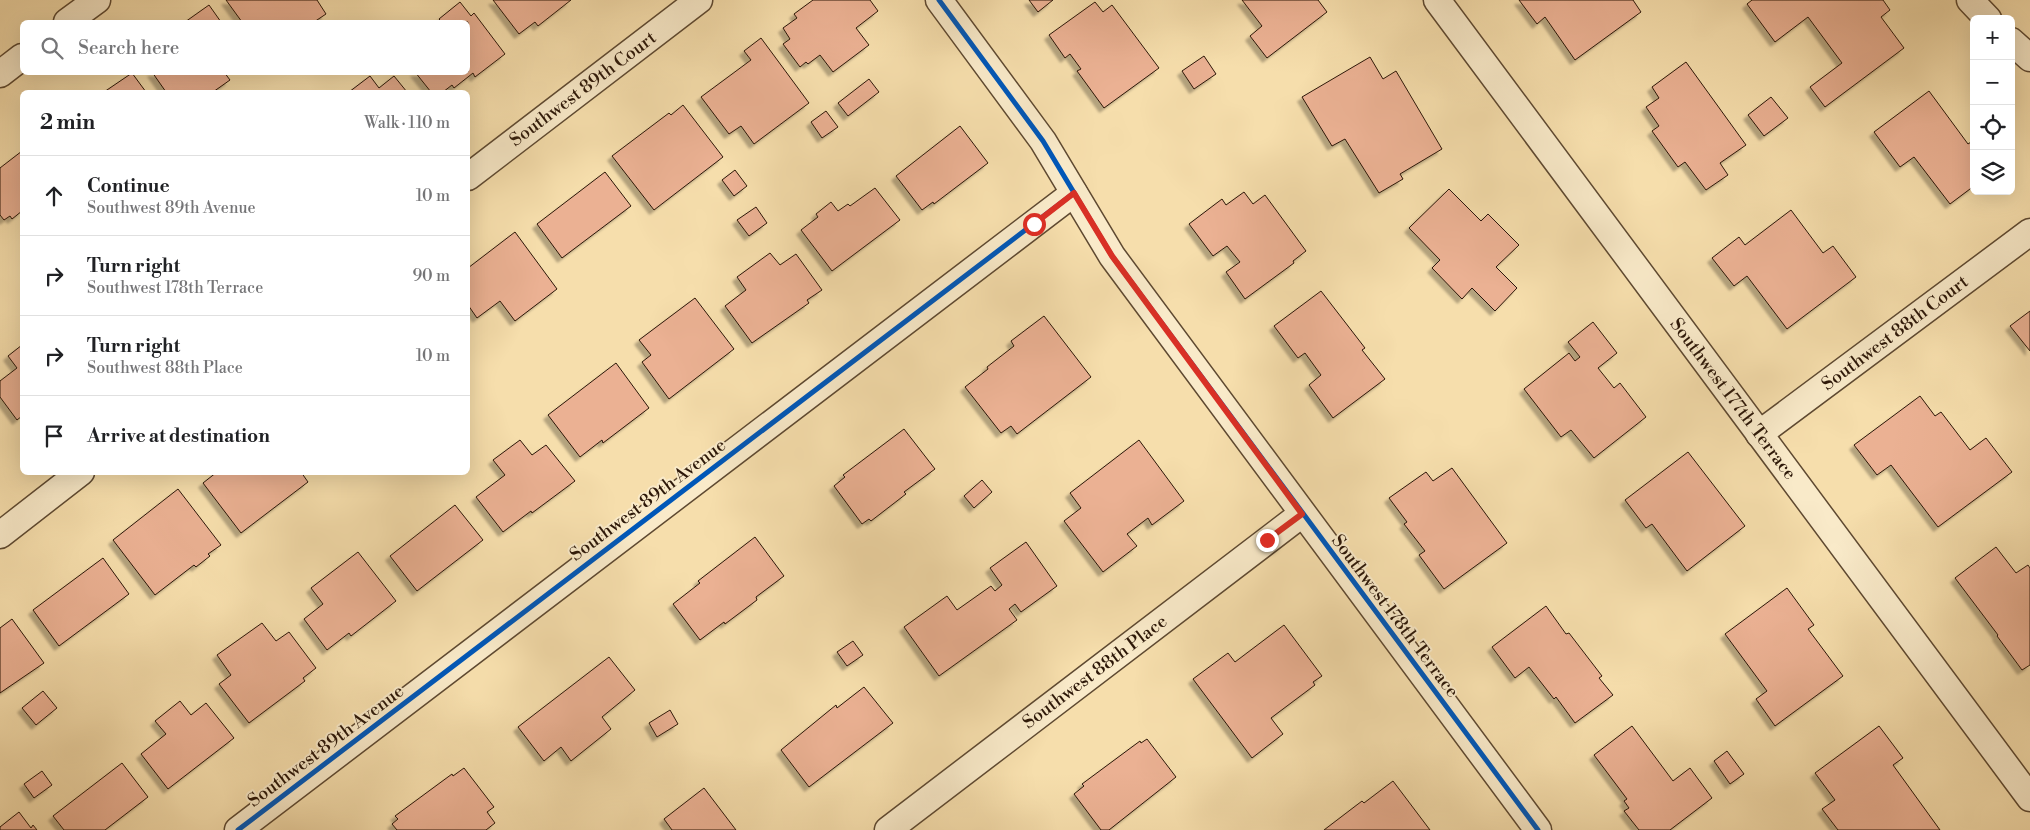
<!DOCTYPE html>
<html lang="en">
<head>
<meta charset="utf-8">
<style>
  body { margin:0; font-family:"Libre Bodoni",serif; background:#f2f2f2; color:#202124 }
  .controls { position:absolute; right:15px; top:15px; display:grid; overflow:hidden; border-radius:8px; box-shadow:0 5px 20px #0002 }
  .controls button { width:45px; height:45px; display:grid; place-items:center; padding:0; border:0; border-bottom:1px solid #e0e0e0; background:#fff; color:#202124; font:25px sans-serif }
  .stop { position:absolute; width:15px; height:15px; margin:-11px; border:4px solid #d93025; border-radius:50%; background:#fff }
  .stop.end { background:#d93025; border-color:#fff; box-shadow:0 1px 5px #0008 }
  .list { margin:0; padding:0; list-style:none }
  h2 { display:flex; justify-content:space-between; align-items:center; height:65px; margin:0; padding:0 20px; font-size:21px }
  h2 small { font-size:16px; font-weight:400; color:#757577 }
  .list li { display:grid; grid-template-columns:32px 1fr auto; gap:15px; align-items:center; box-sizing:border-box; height:80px; padding:0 20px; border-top:1px solid #e0e0e0 }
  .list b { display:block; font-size:19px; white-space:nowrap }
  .list p { margin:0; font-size:16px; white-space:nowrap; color:#757577 }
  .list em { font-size:16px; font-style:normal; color:#757577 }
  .icon { flex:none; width:28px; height:28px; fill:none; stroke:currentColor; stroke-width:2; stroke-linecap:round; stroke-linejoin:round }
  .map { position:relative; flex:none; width:2030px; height:830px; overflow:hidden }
  .search { position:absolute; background:#fff; box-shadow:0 5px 20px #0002; left:20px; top:20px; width:450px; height:55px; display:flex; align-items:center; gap:12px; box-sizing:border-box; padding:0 18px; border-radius:8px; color:#757577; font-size:19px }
  .panel { position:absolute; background:#fff; box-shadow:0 5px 20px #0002; left:20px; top:90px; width:450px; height:385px; border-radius:8px }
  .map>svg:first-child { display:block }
</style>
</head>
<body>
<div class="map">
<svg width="2030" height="830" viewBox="0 0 2030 830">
  <defs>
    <filter id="shadow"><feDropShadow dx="-4.5" dy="4.5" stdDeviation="1" flood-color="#0004"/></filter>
  </defs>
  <rect width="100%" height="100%" fill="#f6deac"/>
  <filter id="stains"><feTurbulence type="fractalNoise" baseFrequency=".004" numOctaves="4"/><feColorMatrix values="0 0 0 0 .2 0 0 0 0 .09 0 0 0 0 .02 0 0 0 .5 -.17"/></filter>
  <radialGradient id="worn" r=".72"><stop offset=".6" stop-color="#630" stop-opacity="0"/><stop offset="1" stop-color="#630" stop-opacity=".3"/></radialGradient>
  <!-- building -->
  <g fill="#ebb193" stroke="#2c1708" filter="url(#shadow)">
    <path d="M226,0H317L326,14L314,22H242Z"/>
    <path d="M493,0H571L538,26L535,22L519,34Z"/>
    <path d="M813,0H870L878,11L856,28L869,45L833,72L820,55L808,64L806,62L800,67L783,44L790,39L783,28L797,18L794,14Z"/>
    <path d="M1029,0H1053L1038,12Z"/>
    <path d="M1242,0H1318L1327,12L1267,58L1250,36L1262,26Z"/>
    <path d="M1519,0H1633L1641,12L1575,60L1545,17L1537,24Z"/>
    <path d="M1752,0H1883L1890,10L1881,17L1904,48L1825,107L1810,87L1842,63L1808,17L1775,42L1747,4Z"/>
    <path d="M460,2L471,16L474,13L505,54L475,77L473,73L454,88L452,85L443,92H431L415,72H468V22H442L439,19Z"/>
    <path d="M1095,2L1103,12L1112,5L1159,68L1104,108L1077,71L1081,69L1070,54L1065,58L1049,35Z"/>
    <path d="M209,5L221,22H185Z"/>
    <path d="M761,38L809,103L754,144L741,126L729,134L701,97L751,60L744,51Z"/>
    <path d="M1204,56L1216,74L1194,89L1182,71Z"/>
    <path d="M1370,57L1383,79L1396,71L1442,149L1400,174L1403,179L1379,193L1345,139L1332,146L1302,97Z"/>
    <path d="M1686,62L1746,145L1720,163L1728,175L1706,190L1685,162L1678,167L1652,131L1659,126L1646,107L1659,98L1652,87Z"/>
    <path d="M152,72H224L230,80L213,92H166Z"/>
    <path d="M132,73L146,92H104Z"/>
    <path d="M370,76L379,88L394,76L407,92H349Z"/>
    <path d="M869,79L879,92L848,116L838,103Z"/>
    <path d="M1929,91L1968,144L1974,140V186L1950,204L1914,157L1900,167L1874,132Z"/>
    <path d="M1771,97L1788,118L1764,136L1748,115Z"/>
    <path d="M683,105L723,157L654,210L612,156L669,113L671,115Z"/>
    <path d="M826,111L838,127L822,138L811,122Z"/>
    <path d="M960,126L988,163L934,204L933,202L922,210L896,176Z"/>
    <path d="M22,151V211L12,219L10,216L4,220L0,215V168Z"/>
    <path d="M735,170L747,186L734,196L722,180Z"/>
    <path d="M605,172L631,206L562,258L537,224Z"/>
    <path d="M875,188L900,220L832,271L801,230L818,217L816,214L831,202L838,211L848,204L850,206Z"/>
    <path d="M1449,189L1481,221L1488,214L1519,245L1496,267L1517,288L1495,311L1472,288L1462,299L1432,268L1440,260L1409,228Z"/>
    <path d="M1244,192L1253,204L1265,195L1306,251L1293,261L1294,263L1245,299L1226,272L1240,262L1227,246L1213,256L1189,224L1222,199L1226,205Z"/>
    <path d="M756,207L767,223L749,236L737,220Z"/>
    <path d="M1791,210L1823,253L1833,246L1856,277L1787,329L1747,276L1734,286L1712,258L1739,237L1745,245Z"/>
    <path d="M515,232L557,289L515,321L500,301L477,318L468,305V268Z"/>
    <path d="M770,253L780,265L796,254L822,290L807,300L809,303L752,343L725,306L746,290L737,277Z"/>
    <path d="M1321,291L1365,348L1362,350L1385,379L1333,418L1309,385L1321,375L1305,353L1298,358L1274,326Z"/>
    <path d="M695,298L734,349L669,399L642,362L651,355L639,340Z"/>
    <path d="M2030,311V351L2010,326Z"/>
    <path d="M1044,316L1091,377L1017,434L1011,426L1001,433L965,387L988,369L987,367L1014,346L1011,341Z"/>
    <path d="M1593,322L1617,353L1598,368L1614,388L1620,383L1646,417L1594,458L1571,430L1561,437L1524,389L1569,353L1575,361L1580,357L1568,342Z"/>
    <path d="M22,345V416L17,420L0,397V381L17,368L8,356Z"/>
    <path d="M616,363L649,408L603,443L602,440L580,457L548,415Z"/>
    <path d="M1920,396L1935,416L1941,412L1970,450L1986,438L2012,472L1938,527L1891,465L1877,475L1854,445Z"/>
    <path d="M904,429L935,469L904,492L906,494L871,521L869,519L862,524L834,486L845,477L843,475Z"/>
    <path d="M520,440L532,455L546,445L575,481L532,513L531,511L503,532L476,497L505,475L493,460Z"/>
    <path d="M1139,440L1184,501L1152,525L1148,518L1127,534L1137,546L1103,572L1064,521L1081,508L1070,493Z"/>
    <path d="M1688,452L1745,526L1687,571L1652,524L1646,528L1625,500Z"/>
    <path d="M1452,468L1507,543L1444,589L1419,555L1425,551L1404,524L1407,522L1389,498L1426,472L1433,481Z"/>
    <path d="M217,472H301L308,482L241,533L203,483Z"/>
    <path d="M982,480L992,492L974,508L964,496Z"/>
    <path d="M178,489L221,545L208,554L210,556L196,567L194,565L155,595L113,540Z"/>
    <path d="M455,505L483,540L417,591L390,556Z"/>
    <path d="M755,537L784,576L756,597L757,600L725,624L724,622L700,640L673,604L700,583L698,581Z"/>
    <path d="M1026,542L1057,586L1021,612L1015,604L1009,609L1017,620L939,676L904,627L947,596L957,610L991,586L995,591L1002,585L990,568Z"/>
    <path d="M1996,547L2016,573L2028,565L2030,568V665L2022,670L1997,636L1998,635L1955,578Z"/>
    <path d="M358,552L396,601L351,636L349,633L327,650L304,619L323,604L311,588Z"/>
    <path d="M103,558L129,594L59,646L33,610Z"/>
    <path d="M1787,588L1814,625L1808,629L1843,676L1775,726L1756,699L1767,691L1725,634Z"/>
    <path d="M1546,606L1566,634L1569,633L1602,676L1599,678L1613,695L1575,723L1556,697L1554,699L1529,667L1515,678L1492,647Z"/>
    <path d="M12,619L44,663L0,693V628Z"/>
    <path d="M262,623L276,641L289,632L316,668L303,678L305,681L249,723L219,684L231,675L217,655Z"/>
    <path d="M1284,625L1322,676L1313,682L1315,685L1271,718L1283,734L1252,758L1193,679L1228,653L1235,662Z"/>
    <path d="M853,641L863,655L847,666L837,652Z"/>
    <path d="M609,657L635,690L602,717L611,729L571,761L561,747L544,761L518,727Z"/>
    <path d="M864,687L893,723L809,787L781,750L836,705L837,708Z"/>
    <path d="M43,691L57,708L36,725L22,708Z"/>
    <path d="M180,701L191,715L206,703L234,738L168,789L141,754L166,734L155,721Z"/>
    <path d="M670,710L678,724L657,737L649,723Z"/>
    <path d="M1632,726L1673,781L1690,768L1712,798L1670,830H1639L1624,811L1629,808L1624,801L1627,799L1594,755Z"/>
    <path d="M1879,726L1903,758L1893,765L1940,830H1838L1822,809L1835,800L1815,773Z"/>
    <path d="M1147,739L1176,777L1109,830H1101L1074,794L1084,786L1082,784L1140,741L1141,743Z"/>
    <path d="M1727,751L1744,774L1730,784L1714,761Z"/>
    <path d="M122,763L148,797L105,830H64L53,816Z"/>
    <path d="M464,768L494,807L487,812L495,823L486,830H397L392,824L398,819L395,816L452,774L453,776Z"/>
    <path d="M42,771L52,785L34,798L24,784Z"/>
    <path d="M1393,781L1430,830H1324L1362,801L1364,803Z"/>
    <path d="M704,788L736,830H672L664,819Z"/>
    <path d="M19,812L31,828L33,825L37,830H0V827Z"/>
  </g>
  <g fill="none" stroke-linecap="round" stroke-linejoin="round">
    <defs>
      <g id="minor">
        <path d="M939,0L1043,141L1112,256L1538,830"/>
        <path d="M1437,0L2030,798"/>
        <path d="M1970,0L1988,19"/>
        <path d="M67,22L97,0"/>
        <path d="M2011,41L2030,58"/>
        <path d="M0,74L22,57"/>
        <path d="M468,177L699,0"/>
        <path d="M1759,434L2030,232"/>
        <path d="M0,535L81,472"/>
        <path d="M238,830L1074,193"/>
        <path d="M888,830L1302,514"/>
      </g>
    </defs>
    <!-- minor casing -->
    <use href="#minor" stroke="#5e4931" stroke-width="29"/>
    <!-- minor -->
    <use href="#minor" stroke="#f9eac9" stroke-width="26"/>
    <defs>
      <g id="cycleway">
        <path d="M939,0L1043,141L1112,256L1538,830"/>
        <path d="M238,830L1074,193"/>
      </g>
    </defs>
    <!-- cycleway casing -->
    <use href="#cycleway" stroke="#f9eac9" stroke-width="8"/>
    <!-- cycleway -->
    <use href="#cycleway" stroke="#0057b8" stroke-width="5"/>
  </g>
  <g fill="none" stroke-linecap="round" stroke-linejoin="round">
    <!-- route -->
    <path stroke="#d93025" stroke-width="6" d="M1034,224L1074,193L1112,256L1302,514L1267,540"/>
  </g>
  <g text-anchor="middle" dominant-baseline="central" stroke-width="4" stroke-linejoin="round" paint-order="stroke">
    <!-- street labels -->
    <g font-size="18" fill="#2c1708" stroke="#f9eac9">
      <text transform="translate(583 89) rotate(-37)">Southwest 89th Court</text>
      <text transform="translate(1895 333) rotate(-37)">Southwest 88th Court</text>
      <text transform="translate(1733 399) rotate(53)">Southwest 177th Terrace</text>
      <text transform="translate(648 500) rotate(-37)">Southwest 89th Avenue</text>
      <text transform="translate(1395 616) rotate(53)">Southwest 178th Terrace</text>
      <text transform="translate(1095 672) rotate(-37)">Southwest 88th Place</text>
      <text transform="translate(326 746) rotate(-37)">Southwest 89th Avenue</text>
    </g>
  </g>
  <rect width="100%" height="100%" filter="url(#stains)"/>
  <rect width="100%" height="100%" fill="url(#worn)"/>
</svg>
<div class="controls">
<button>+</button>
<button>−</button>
<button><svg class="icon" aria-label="locate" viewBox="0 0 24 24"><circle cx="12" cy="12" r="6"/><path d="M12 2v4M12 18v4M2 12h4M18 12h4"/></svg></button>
<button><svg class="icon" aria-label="layers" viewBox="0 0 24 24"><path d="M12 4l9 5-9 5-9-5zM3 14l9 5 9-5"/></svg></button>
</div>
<div class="stop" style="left:1034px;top:224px"></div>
<div class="stop end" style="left:1267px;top:540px"></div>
<div class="search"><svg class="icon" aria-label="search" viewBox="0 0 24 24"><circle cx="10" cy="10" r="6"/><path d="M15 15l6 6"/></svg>Search here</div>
<section class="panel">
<h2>2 min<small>Walk · 110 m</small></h2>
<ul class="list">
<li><svg class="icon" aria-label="ahead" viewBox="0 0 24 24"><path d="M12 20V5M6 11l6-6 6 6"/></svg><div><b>Continue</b><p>Southwest 89th Avenue</p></div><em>10 m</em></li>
<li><svg class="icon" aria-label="right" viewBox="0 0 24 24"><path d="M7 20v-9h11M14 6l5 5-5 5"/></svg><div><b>Turn right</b><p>Southwest 178th Terrace</p></div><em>90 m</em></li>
<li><svg class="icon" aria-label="right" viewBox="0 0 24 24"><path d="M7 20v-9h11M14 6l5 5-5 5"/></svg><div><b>Turn right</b><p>Southwest 88th Place</p></div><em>10 m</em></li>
<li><svg class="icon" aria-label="arrive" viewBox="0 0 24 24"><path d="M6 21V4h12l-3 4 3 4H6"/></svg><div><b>Arrive at destination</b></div></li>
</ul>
</section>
</div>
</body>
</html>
